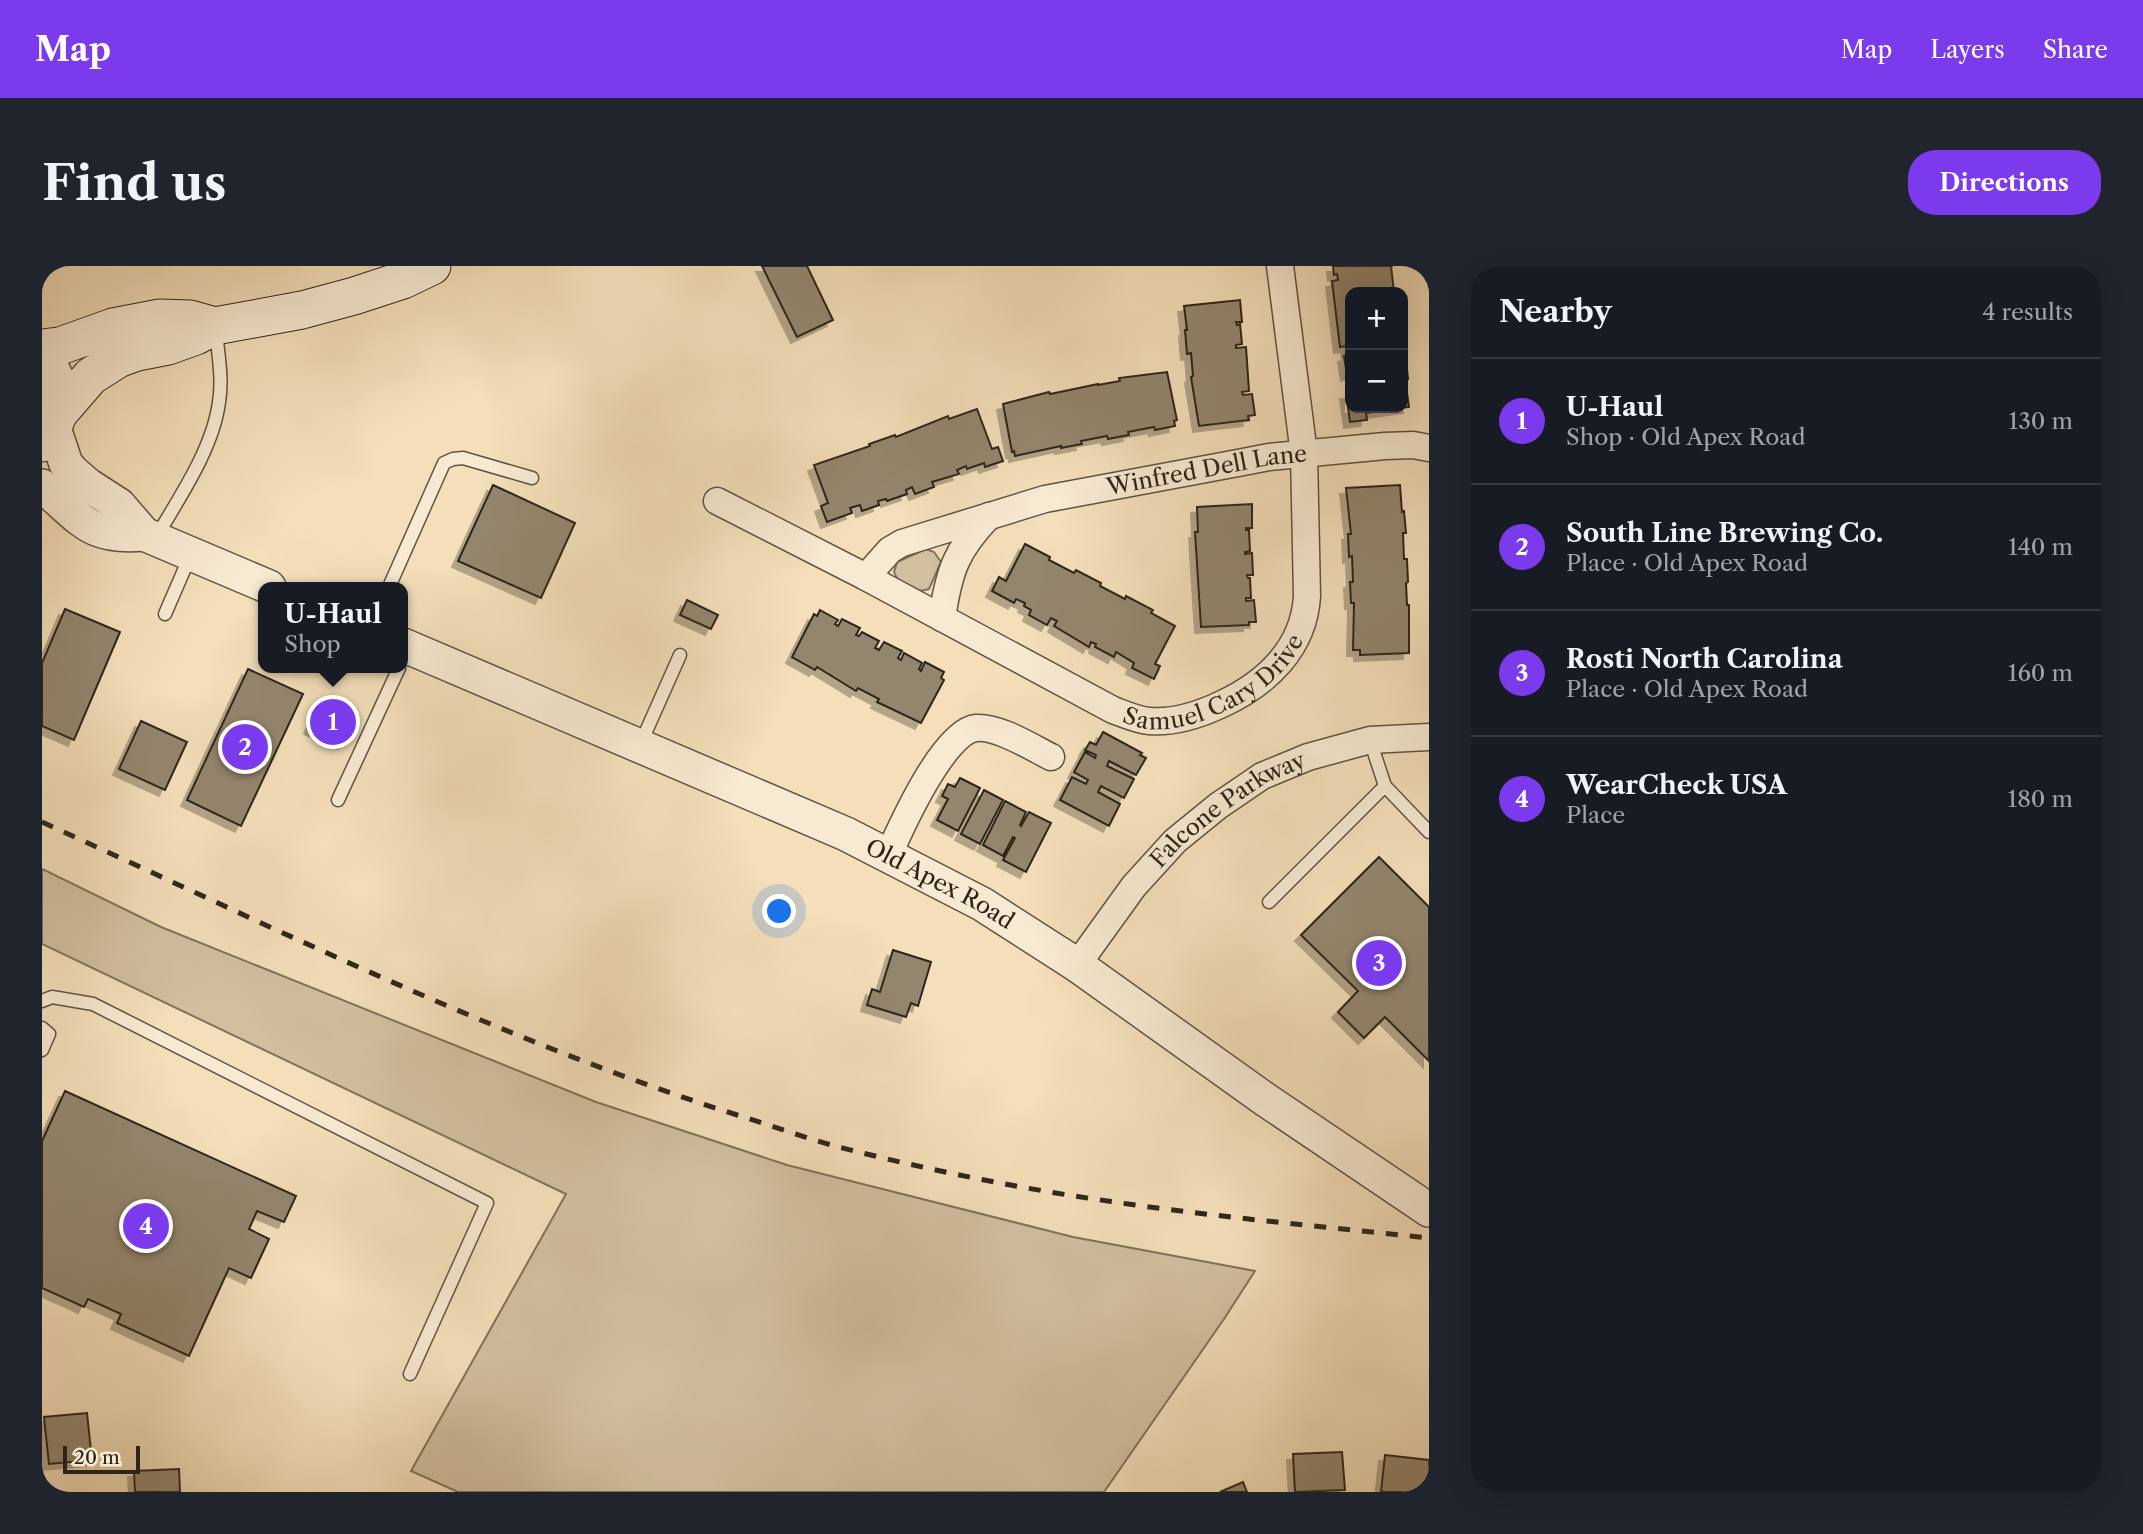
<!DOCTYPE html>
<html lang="en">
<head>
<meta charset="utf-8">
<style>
  body { margin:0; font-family:"Libre Caslon Text",serif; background:#20242c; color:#f1f3f6 }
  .controls { position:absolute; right:21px; top:21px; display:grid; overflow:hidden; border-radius:14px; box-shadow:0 7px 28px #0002 }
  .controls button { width:63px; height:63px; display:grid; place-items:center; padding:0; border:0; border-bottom:2px solid #363941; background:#171b24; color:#f1f3f6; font:35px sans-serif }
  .scale { position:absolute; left:21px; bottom:18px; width:77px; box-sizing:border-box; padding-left:7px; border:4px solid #2c251b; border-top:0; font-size:19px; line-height:24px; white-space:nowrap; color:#2c251b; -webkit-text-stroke:5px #f8ead2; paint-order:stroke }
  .you { position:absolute; left:738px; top:646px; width:24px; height:24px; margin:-18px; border:5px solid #fff; border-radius:50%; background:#1a73e8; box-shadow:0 0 0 10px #1a73e833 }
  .badge { display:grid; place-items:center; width:46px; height:46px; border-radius:50%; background:#7c3aed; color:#fff; font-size:23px; font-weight:700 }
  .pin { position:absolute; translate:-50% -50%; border:4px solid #fff; box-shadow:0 2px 7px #0006 }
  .popup { position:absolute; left:216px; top:316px; width:150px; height:91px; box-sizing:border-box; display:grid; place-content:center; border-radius:14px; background:#171b24; filter:drop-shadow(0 2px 5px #0005); font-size:23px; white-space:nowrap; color:#9ea1a6 }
  .popup b { font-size:26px; color:#f1f3f6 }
  .popup::after { content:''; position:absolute; left:50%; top:100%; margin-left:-14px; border:14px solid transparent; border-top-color:#171b24 }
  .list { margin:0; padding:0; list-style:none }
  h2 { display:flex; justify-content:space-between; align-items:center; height:91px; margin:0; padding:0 28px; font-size:30px }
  h2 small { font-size:23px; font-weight:400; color:#9ea1a6 }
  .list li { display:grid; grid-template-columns:46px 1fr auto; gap:21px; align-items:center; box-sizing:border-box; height:126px; padding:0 28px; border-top:2px solid #363941 }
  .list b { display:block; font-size:26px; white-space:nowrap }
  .list p { margin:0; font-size:23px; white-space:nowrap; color:#9ea1a6 }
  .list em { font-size:23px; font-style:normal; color:#9ea1a6 }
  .map { position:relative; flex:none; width:1387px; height:1226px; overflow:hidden; border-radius:28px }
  header { display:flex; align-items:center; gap:42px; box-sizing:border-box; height:98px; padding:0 35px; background:#7c3aed; color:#fff }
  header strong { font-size:33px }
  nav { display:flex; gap:38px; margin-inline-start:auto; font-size:24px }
  .intro { display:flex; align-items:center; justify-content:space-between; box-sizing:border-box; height:168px; padding:0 42px }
  h1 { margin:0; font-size:49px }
  .button { padding:18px 32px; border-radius:28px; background:#7c3aed; color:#fff; font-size:24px; font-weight:700 }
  main { display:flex; gap:42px; padding:0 42px }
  aside { flex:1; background:#171b24; border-radius:28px; box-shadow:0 7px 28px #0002 }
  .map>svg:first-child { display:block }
</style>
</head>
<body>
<header>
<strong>Map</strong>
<nav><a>Map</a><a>Layers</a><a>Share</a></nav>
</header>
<div class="intro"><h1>Find us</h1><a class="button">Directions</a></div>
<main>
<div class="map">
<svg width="1387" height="1226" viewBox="0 0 1387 1226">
  <defs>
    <filter id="shadow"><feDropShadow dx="-6" dy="6" stdDeviation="0" flood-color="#0004"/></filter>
  </defs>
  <rect width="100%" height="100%" fill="#f4dfba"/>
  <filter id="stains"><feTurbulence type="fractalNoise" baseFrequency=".00286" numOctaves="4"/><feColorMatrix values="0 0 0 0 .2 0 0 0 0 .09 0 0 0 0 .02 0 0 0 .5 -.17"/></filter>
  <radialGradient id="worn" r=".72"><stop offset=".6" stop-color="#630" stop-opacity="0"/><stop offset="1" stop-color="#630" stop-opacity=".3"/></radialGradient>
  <!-- green -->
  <g fill="#d2bf9f" stroke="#7f725d" stroke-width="2">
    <path d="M884,283L892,286L899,296L887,323C871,328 858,321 852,306L855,296Z"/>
    <path d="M0,603L119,661L554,836L745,899L1031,971L1213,1005L1182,1053L1062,1226H416L369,1205L524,928L0,678Z"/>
  </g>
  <!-- building -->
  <g fill="#94866e" stroke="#2c251b" stroke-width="2" filter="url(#shadow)">
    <path d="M720,0H765L791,54L755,71Z"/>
    <path d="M1291,0H1351H1349L1352,26H1308V108L1305,109L1302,90L1306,89L1305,80L1298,81L1290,15L1296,14L1295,8L1292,9Z"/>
    <path d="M1198,34L1200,56H1194L1195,59L1198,58L1200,78L1194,79V82L1204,81L1207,125L1200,126L1201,129L1210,128L1213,149L1206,150L1207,154L1157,160L1149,111L1151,110L1149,87L1145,88L1143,64H1145L1142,40Z"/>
    <path d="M1363,83L1366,113H1363L1367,141L1324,147L1325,154L1308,156L1304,127H1308V142H1361V84Z"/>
    <path d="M1125,106L1135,154L1132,155L1133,160L1113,164L1112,161L1086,166L1087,169L1066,173L1065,170L1039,175L1040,178L1019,182V180L973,190L972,185L970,186L961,138L1007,126L1008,128L1056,118V119L1078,115L1077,112Z"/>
    <path d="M935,143L950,183L956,181L961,195L943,201L942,197L925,203L924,200L915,204L917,208L890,216L892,221L873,228L870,221L864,224L865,228L845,235L844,233L836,235L837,239L820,245L818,239L808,242L810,247L785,256L779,240L786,237L772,199L828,180L827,178L853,169L854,171L906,150L907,153Z"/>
    <path d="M451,219L533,257L499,332L416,295Z"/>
    <path d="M1358,219L1360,246L1362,245L1364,267H1361L1362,293H1365L1366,316L1364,317L1365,339H1367V387L1318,389V384H1311L1312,337H1309L1308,316H1311L1310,290L1307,291L1306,268H1309L1304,222Z"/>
    <path d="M1210,238V262H1204V264H1207L1208,285L1203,286V288L1210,287L1211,309H1205L1206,312H1208L1209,332H1204V335L1212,334L1214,356H1207V359L1159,361L1153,266H1156L1155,241Z"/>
    <path d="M983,278L1008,291L1007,294L1032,307L1034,304L1059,317L1058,320L1083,333L1084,330L1111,344L1109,347L1133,360L1113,398L1118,400L1112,413L1090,402L1092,397L1074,386L1072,391L1053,381L1054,378L1049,376L1047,381L1012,360L1015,355L1009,352L1005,359L987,349L989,344L982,340L983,337L974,333L972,337L950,325L957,311L964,315Z"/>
    <path d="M645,334L676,349L669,363L638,349Z"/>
    <path d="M23,343L78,366L32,474L0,460V397Z"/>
    <path d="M778,344L796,354L793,358L796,360L800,353L818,362L814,369L817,370L820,366L837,375L833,382L837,384L842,376L860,385L856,392L859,394L862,387L880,397L877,403L879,405L883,396L902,406L899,412L902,414L879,457L835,436L837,433L816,422L814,425L775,401L773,404L750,391L772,348L775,350Z"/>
    <path d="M206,403L261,428L199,560L145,534Z"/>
    <path d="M280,436L313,450L302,477L268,462Z"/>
    <path d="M99,455L145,476L123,524L77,503Z"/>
    <path d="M1061,466L1100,487L1098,489L1104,492L1094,509L1067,495L1065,500L1092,513L1082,532L1059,520L1056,526L1078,538L1067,560L1018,534L1030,511L1044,518L1046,514L1032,506L1043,486L1053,492L1054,489L1043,484L1048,476L1054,479Z"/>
    <path d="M918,512L938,522L916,565L895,554L906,533L900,530L906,518L913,521Z"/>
    <path d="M942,524L961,534L938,578L919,568Z"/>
    <path d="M963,535L984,546L978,559L979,560L987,546L1009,557L984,606L961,594L973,572L971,571L961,590L941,579Z"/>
    <path d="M1337,591L1387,641V795L1343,751L1322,772L1296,746L1316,725L1259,669Z"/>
    <path d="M851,684L889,696L876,740L869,737L864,751L825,739L830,723L838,726Z"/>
    <path d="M23,825L254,930L242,956L215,945L207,963L227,973L209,1012L187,1002L147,1090L75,1057L79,1048L46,1033L42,1041L0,1022V875Z"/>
    <path d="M45,1147L50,1194L7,1198L2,1151Z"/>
    <path d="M1300,1186L1303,1224L1253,1226L1251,1188Z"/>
    <path d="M1343,1189L1387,1194V1226H1339Z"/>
    <path d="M137,1203L138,1226H93L92,1205Z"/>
    <path d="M1201,1216L1205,1226H1178Z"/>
  </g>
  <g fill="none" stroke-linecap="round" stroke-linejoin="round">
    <defs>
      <g id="service">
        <path d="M113,273C137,232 171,183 177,136C181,113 176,88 174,65"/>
        <path d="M347,321L402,197L411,193L421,192L490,212"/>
        <path d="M123,348L149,288"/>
        <path d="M1328,474L1343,520L1387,566"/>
        <path d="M598,479L638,389"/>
        <path d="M296,534L357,402"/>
        <path d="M1227,636L1343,520"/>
        <path d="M0,735L10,731L51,738L445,937L368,1108"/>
        <path d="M0,762L7,768L0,784"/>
      </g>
      <g id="minor">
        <path id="s1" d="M675,235L824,311L1071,444C1082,448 1095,454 1107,455C1133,457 1157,449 1180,438C1225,417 1262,382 1265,330L1262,188L1238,0"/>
        <path id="s2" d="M824,311L848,284L860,277L1003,233L1196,197L1227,191L1343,180L1371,179L1387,182"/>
        <path d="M900,352C907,305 914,284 947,250"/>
        <path d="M847,588C859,561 902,465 934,462C956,460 989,481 1009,491"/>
        <path id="s3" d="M1035,699L1092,620L1133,575L1176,540L1220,510L1266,491L1328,474L1387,471"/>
      </g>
      <g id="tertiary">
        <path d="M12,162L24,198L31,206L46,219L77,239L102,268L227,321"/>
        <path d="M0,220C39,252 46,273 102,268"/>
        <path id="s4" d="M361,379L804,568L940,638L1035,699L1224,834L1387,944"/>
      </g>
      <g id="secondary">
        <path d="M0,82L18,80L71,61L118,52L148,53L173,60"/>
        <path d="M0,93C24,117 22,153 0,177"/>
        <path d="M17,147L49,110L76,93L95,86L126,80L154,70L173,60L260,44L312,30L361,14L390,0"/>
      </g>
    </defs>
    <!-- service casing -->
    <use href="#service" stroke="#5e5443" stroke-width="15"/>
    <!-- minor casing -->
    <use href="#minor" stroke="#5e5443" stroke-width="29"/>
    <!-- tertiary casing -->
    <use href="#tertiary" stroke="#5e5443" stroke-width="36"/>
    <!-- secondary casing -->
    <use href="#secondary" stroke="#2c251b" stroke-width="39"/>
    <!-- service -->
    <use href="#service" stroke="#f8ead2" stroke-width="12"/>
    <!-- minor -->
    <use href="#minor" stroke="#f8ead2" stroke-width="26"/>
    <!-- tertiary -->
    <use href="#tertiary" stroke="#f8ead2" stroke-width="33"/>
    <!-- secondary -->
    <use href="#secondary" stroke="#f8ead2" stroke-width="37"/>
    <!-- rail -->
    <path stroke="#2c251b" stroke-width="5" stroke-dasharray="12 12" stroke-linecap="butt" d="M0,556C229,660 455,773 695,849C728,859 760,871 793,880C878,902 965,920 1052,933C1163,950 1275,960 1387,972"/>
  </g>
  <g text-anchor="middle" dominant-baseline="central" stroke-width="5" stroke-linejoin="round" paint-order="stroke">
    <!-- street labels -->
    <g font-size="23" fill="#2c251b" stroke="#f8ead2">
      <text stroke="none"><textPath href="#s2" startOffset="364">Winfred Dell Lane</textPath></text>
      <text stroke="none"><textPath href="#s1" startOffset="562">Samuel Cary Drive</textPath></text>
      <text stroke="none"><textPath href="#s3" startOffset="220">Falcone Parkway</textPath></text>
      <text stroke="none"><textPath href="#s4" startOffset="588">Old Apex Road</textPath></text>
    </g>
  </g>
  <rect width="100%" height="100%" filter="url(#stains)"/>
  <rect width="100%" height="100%" fill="url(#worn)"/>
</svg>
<div class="controls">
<button>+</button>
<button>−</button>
</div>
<div class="scale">20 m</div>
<div class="you"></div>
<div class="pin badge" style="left:291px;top:456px">1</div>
<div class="popup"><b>U-Haul</b>Shop</div>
<div class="pin badge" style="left:203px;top:481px">2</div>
<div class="pin badge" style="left:1337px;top:697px">3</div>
<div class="pin badge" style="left:104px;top:960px">4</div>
</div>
<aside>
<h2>Nearby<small>4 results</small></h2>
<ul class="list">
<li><span class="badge">1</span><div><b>U-Haul</b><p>Shop · Old Apex Road</p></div><em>130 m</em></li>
<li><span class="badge">2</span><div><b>South Line Brewing Co.</b><p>Place · Old Apex Road</p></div><em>140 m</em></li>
<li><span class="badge">3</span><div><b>Rosti North Carolina</b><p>Place · Old Apex Road</p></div><em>160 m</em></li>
<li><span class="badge">4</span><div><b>WearCheck USA</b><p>Place</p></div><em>180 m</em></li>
</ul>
</aside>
</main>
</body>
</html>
